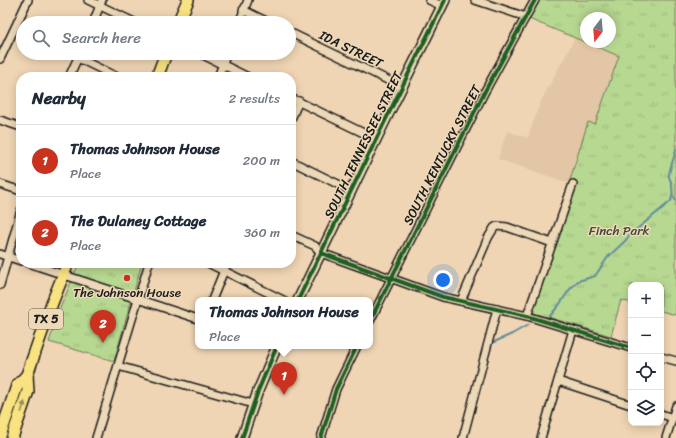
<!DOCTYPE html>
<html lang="en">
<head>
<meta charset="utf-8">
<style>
  body { margin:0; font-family:Sriracha,sans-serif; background:#f6f6f7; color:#1f2937 }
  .controls { position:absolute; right:12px; bottom:12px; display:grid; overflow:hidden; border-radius:8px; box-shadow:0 2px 10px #0003 }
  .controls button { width:36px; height:36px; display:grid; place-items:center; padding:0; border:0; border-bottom:1px solid #e0e1e3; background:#fff; color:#1f2937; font:20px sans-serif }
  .compass { position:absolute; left:580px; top:12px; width:36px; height:36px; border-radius:50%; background:#fff; box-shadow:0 2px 10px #0003; rotate:196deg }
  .you { position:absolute; left:443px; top:280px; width:14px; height:14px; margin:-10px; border:3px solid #fff; border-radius:50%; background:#1a73e8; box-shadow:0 0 0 6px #1a73e833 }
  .badge { display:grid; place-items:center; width:26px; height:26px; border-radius:50%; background:#c8321e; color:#fff; font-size:13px; font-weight:700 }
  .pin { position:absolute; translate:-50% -33px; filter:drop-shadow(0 1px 2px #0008) }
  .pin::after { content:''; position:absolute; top:21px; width:14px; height:12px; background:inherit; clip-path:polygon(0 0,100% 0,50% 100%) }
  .popup { position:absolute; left:195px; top:297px; width:178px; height:52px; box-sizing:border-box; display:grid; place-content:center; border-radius:8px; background:#fff; filter:drop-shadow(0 1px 3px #0005); font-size:13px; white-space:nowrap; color:#747a83 }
  .popup b { font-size:15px; color:#1f2937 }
  .popup::after { content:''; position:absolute; left:50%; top:100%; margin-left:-8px; border:8px solid transparent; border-top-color:#fff }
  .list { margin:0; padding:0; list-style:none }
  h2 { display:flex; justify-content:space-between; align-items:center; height:52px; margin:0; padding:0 16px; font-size:17px }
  h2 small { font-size:13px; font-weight:400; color:#747a83 }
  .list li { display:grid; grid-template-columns:26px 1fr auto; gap:12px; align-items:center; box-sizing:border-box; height:72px; padding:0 16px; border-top:1px solid #e0e1e3 }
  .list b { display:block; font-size:15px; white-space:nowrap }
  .list p { margin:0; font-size:13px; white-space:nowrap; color:#747a83 }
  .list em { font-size:13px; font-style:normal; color:#747a83 }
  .icon { flex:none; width:22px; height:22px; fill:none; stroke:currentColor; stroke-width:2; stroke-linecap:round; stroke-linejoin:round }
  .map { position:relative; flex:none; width:676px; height:438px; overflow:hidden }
  .search { position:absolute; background:#fff; box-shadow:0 2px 10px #0003; left:16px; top:16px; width:280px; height:44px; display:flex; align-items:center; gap:10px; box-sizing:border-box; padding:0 14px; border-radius:22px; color:#747a83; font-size:15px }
  .panel { position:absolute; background:#fff; box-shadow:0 2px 10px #0003; left:16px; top:72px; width:280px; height:196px; border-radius:16px }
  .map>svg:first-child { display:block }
</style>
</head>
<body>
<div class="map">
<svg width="676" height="438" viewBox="0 0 676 438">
  <defs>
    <pattern id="park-tufts" width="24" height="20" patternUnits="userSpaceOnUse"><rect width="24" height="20" fill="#b7d891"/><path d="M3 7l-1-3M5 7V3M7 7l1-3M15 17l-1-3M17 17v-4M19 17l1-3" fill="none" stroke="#9db97c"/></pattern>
  </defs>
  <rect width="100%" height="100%" fill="#efd5b3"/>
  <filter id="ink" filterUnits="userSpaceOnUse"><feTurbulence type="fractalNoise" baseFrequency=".025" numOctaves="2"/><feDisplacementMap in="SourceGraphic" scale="8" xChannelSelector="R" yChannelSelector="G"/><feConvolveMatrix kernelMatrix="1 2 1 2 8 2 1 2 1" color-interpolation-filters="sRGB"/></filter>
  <g filter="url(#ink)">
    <!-- built -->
    <path fill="#e2c6a5" d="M575,38L619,56L595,124L588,122L569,183L498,159L507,131L528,138L540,103Z"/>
    <!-- park -->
    <g fill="url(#park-tufts)" stroke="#6a7a56" fill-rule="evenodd">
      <path d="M539,0H676V315L661,311V285H631V303L621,300L611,336L531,312L575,184L569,183L588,122L595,124L619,56L529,19ZM586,18H610V42H586Z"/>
      <path d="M79,263H142L114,361L49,342L61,306Z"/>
    </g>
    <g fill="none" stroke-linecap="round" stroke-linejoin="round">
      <!-- stream -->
      <g stroke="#628d9c" stroke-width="2">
        <path d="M676,149C675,157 668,171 669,177C670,180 672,183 672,186C673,194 671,194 676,201"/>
        <path d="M550,316L559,305L570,289L578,281L595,276L608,257L625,241L631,234L671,201L672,196"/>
        <path d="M492,343L512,334L528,325"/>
      </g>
      <defs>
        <g id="minor">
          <path d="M88,0L136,23"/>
          <path d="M429,0L442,6"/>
          <path d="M475,0L526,17"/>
          <path d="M243,10L270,23"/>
          <path d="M93,23L102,0"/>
          <path d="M239,23L248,0"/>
          <path d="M289,32L402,87"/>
          <path d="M199,53L248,77"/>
          <path d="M78,58L117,77"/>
          <path d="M0,59L28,0"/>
          <path d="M69,77L80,53"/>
          <path d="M218,77L227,53"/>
          <path d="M291,98L376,139"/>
          <path d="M291,119L299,101"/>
          <path d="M0,120L21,127"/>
          <path d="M291,161L352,191"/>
          <path d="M0,184L21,191"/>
          <path d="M291,235L315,246L321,253L443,297L527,316L631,348"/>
          <path d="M0,254L21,261"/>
          <path d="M28,263L198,319"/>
          <path d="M208,263L283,300"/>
          <path d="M0,285L21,210"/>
          <path d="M212,300L227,263"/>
          <path d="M461,301L488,238L494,228L497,226L507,227L552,243"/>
          <path d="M527,316L573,184"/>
          <path d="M370,321L485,91L535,0"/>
          <path d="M661,357L676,361"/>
          <path d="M118,366L253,404"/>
          <path d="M558,381L631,405"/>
          <path d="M661,414L673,418"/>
          <path d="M96,438L149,263"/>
          <path d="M321,438L336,389L357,346"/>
          <path d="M463,438L497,309"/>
          <path d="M541,438L573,330"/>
          <path d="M666,438L676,406"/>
        </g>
        <g id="tertiary">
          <path d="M298,300L387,117L445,0"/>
          <path d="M242,438L258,391L277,346"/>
        </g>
        <g id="primary">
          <path d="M178,23L188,0"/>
          <path d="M157,77L166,53"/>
          <path d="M0,436L17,386L27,375L52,303L68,263"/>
          <path d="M12,438L28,391L27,375"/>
        </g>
      </defs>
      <!-- minor casing -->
      <use href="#minor" stroke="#1c1c1c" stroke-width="10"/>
      <!-- tertiary casing -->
      <use href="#tertiary" stroke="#1c1c1c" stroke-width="12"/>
      <!-- primary casing -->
      <use href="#primary" stroke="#1c1c1c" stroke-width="14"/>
      <!-- minor -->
      <use href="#minor" stroke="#edd8b7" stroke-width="7"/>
      <!-- tertiary -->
      <use href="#tertiary" stroke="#edd8b7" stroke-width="9"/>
      <!-- primary -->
      <use href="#primary" stroke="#f8e281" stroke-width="11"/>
      <defs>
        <g id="cycleway">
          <path d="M321,253L443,297L527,316L631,348"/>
          <path d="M298,300L387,117L445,0"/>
          <path d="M370,321L485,91L535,0"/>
          <path d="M242,438L258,391L277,346"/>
          <path d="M321,438L336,389L357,346"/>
        </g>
      </defs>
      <!-- cycleway casing -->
      <use href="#cycleway" stroke="#edd8b7" stroke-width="6"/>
      <!-- cycleway -->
      <use href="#cycleway" stroke="#1b5e20" stroke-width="4"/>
    </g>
    <!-- one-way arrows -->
    <defs><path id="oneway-solid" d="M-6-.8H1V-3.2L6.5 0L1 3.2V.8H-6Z"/></defs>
    <use fill="#958954" href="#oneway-solid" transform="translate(23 407) rotate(-72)"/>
  </g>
  <!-- markers -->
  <circle fill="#c8321e" stroke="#edd8b7" stroke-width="1.5" cx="127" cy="278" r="4"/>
  <g text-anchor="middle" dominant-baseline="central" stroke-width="3" stroke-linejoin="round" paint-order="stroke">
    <!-- shield labels -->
    <rect fill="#edd8b7" stroke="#5b544a" stroke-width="1" x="29" y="309" width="34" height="20" rx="3"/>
    <g font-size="12" font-weight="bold" fill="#1c1c1c">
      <text x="46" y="319">TX 5</text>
    </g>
    <!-- street labels -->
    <g font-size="13" fill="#1c1c1c" stroke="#edd8b7">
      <text transform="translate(351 49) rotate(26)">IDA STREET</text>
      <text transform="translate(363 145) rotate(-64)">SOUTH TENNESSEE STREET</text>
      <text transform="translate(442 155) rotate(-63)">SOUTH KENTUCKY STREET</text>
    </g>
    <!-- park labels -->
    <g font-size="13" fill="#434b39" stroke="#edd8b7">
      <text x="619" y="230">Finch Park</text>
    </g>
    <!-- poi labels -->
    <g font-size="13" fill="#1c1c1c" stroke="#edd8b7">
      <text x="127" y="292">The Johnson House</text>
    </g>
  </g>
</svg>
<div class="controls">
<button>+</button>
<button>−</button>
<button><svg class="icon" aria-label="locate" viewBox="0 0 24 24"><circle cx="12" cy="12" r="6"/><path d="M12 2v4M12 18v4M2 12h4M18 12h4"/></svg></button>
<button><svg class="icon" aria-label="layers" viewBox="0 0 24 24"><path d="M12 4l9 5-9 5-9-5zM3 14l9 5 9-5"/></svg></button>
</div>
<svg class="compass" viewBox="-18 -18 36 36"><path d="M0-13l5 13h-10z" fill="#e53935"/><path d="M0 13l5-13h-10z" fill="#747a83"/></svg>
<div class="you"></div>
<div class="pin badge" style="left:284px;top:395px">1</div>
<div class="popup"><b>Thomas Johnson House</b>Place</div>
<div class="pin badge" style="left:103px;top:343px">2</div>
<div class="search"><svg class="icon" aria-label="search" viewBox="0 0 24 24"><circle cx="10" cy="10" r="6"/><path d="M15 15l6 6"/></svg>Search here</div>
<section class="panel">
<h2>Nearby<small>2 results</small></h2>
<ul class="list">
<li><span class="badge">1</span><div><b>Thomas Johnson House</b><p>Place</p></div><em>200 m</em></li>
<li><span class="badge">2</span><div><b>The Dulaney Cottage</b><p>Place</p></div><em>360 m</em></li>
</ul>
</section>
</div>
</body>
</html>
